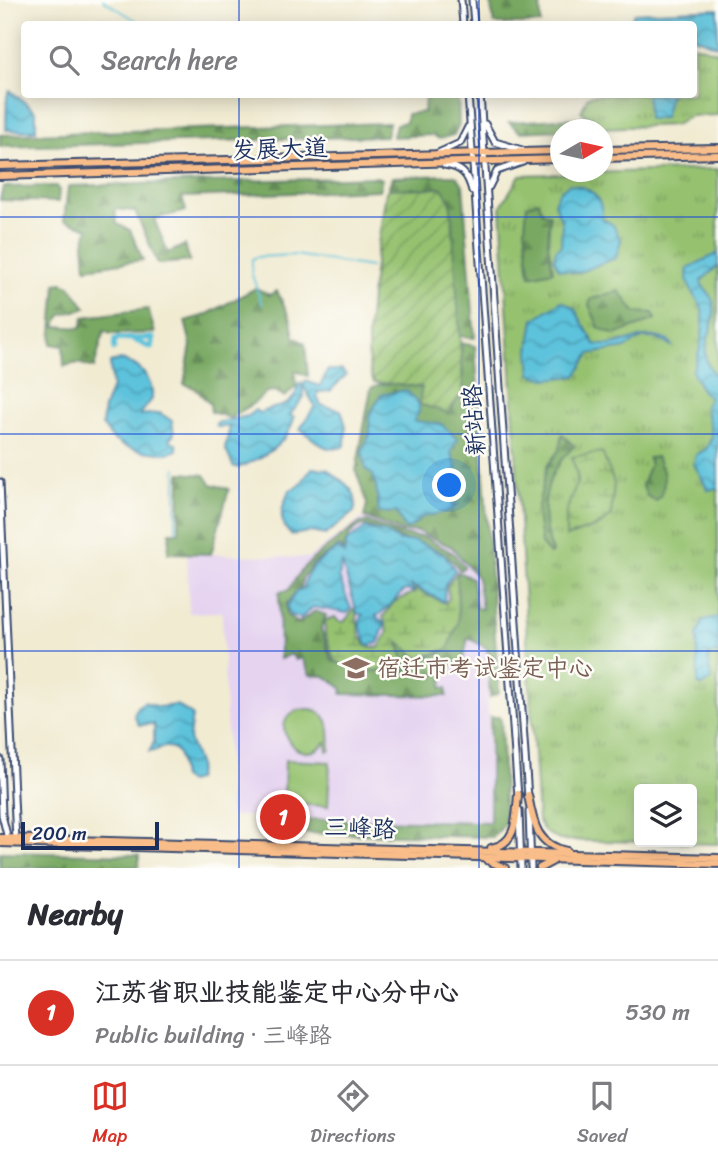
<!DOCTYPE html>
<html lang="en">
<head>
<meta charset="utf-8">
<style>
  body { margin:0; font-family:Sriracha,"LXGW WenKai TC",sans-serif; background:#f7f7f7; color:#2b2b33 }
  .controls { position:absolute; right:21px; bottom:21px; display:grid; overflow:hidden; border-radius:7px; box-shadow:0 4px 18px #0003 }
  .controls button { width:63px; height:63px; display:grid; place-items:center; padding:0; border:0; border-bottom:2px solid #e1e1e2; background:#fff; color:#2b2b33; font:35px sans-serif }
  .compass { position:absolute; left:550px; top:119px; width:63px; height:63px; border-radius:50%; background:#fff; box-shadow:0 4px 18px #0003; rotate:81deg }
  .scale { position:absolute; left:21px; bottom:18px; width:138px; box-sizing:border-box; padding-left:7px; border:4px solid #1b2f5e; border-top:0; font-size:19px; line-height:24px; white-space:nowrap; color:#1b2f5e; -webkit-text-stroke:5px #fdfcf7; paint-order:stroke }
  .you { position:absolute; left:450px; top:486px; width:24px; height:24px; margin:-18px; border:5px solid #fff; border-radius:50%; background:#1a73e8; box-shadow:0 0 0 10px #1a73e833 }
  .badge { display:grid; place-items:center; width:46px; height:46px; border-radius:50%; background:#d93025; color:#fff; font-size:23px; font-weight:700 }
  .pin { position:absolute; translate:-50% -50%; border:4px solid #fff; box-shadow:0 2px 7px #0006 }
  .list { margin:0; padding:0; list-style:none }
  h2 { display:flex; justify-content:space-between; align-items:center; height:91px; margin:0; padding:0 28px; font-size:30px }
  h2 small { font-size:23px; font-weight:400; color:#7c7c81 }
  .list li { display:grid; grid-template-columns:46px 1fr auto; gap:21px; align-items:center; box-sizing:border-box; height:105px; padding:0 28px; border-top:2px solid #e1e1e2 }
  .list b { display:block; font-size:26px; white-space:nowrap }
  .list p { margin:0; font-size:23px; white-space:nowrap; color:#7c7c81 }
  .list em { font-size:23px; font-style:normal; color:#7c7c81 }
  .icon { flex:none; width:38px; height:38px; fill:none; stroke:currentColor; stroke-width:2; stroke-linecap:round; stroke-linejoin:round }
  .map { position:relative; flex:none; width:718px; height:868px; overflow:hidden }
  .search { position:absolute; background:#fff; box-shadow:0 4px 18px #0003; left:21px; right:21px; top:21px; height:77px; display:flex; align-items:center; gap:18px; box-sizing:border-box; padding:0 24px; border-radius:7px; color:#7c7c81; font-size:26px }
  .sheet { height:196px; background:#fff }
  nav { display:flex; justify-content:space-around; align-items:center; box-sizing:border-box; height:98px; border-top:2px solid #e1e1e2; background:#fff; font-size:19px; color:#7c7c81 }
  nav a { display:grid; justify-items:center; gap:4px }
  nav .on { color:#d93025 }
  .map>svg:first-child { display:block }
</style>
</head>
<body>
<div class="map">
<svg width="718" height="868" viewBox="0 0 718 868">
  <defs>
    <pattern id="grass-tufts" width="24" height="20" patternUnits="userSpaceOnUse" patternTransform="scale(1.75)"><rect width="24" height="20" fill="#96c270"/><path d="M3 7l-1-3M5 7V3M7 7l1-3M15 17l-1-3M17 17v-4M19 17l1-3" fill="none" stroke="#7a9e5f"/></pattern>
    <pattern id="forest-firs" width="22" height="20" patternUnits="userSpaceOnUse" patternTransform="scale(1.75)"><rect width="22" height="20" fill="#78a862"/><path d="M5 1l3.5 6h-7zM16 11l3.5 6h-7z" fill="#628954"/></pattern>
    <pattern id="wetland-marsh" width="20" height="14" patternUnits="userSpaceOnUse" patternTransform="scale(1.75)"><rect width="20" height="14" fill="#96c270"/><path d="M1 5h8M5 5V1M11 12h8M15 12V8" fill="none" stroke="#7a9e5f"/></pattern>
    <pattern id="garden-furrows" width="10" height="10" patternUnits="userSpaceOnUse" patternTransform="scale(1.75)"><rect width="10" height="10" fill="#96c270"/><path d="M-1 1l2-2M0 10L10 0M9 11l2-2" fill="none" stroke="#7a9e5f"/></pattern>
    <pattern id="water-waves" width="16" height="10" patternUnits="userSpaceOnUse" patternTransform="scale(1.75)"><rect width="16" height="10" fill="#5dc2db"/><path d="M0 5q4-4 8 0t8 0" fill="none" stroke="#4c9eb5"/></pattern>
  </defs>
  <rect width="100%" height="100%" fill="#fdfcf7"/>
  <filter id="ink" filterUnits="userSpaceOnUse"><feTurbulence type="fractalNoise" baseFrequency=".0143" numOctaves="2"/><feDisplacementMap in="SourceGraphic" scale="14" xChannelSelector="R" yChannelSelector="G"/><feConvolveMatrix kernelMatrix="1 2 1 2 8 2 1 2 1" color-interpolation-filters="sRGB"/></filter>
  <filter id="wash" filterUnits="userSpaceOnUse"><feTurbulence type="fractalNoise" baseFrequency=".00686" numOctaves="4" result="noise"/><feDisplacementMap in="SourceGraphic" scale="28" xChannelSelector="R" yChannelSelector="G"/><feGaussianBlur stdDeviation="1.57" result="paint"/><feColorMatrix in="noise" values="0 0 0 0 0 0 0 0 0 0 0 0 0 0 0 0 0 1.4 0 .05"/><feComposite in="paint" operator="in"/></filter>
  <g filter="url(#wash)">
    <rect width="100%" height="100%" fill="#f1ebd2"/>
    <!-- built -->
    <path fill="#e5d3f0" d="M364,517L417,531L452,547L477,577L487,648L490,822L230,816L222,612L189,613L187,553L308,558Z"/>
    <!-- grass -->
    <g fill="url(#grass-tufts)" stroke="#587867" stroke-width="2" fill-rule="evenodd">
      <path d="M694,45L718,52V115L691,116L675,125L601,128L595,119L581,112L587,98L592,95L694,94Z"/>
      <path d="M718,169V844L559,840L544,831L538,820L501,206L520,175ZM639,789H692V842H639Z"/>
    </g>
    <!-- forest -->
    <g fill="url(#forest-firs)" stroke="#4a6c60" stroke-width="2">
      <path d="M490,0H540L541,24H494Z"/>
      <path d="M425,95H458L459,124L454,135L439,139L433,135L393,137L396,124L406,122L407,114L424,112Z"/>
      <path d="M590,117L601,128L520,132L509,122Z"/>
      <path d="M389,123L386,136L0,147V135Z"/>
      <path d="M451,175L458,177L463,185L475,338L460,336L450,201L442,188L388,189L392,177Z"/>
      <path d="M376,177L382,179L379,190L182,197L186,211L154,219L168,253L185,245L190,261L158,264L135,211L115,209L117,224L130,230L143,260L86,268L84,243L88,228L64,220L68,187L70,186Z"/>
      <path d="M56,186L59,190L58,202L0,200L3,187Z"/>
      <path d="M538,201L543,213L550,214L548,243L553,271L530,276L525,228L527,205Z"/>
      <path d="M62,283L70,286L86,308L61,315L55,326L81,328L84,317L148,309L155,333L111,334L104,331L94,368L78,363L64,366L63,346L51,344L56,284Z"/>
      <path d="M256,288L269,295L277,291L291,320L294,337L305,343L308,376L295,371L296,386L285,397L275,391L266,392C262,399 237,414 230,418L211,412L210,404L195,388L184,384L191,345L185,321L206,315Z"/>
      <path d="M619,291L635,312L653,313L656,319L615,335L599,328L589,305L591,299Z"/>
      <path d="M461,343L475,346L499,693L490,697L487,648L468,638L462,665L444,664L442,688H447V696L342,694L343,689L325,676L310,675L302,658L296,660L291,654L280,659L279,592L289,590C303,560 334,543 360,523L368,522L403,535L424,537L453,553L464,567L460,570C446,549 427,545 404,540C378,534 356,507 343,551L339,546L314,563L302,578L301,587L286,604L287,615L298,623L315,611L326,615L321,629L332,661L367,671H404L408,668L397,640C414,656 425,663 448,649L458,613L457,572L472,578L476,608L482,609L477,577L452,547L417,531L403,532L364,517L367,504L356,471L371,388C394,374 439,396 464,399Z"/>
      <path d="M562,434L574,446C570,451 564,456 560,462C541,487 541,525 552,552L550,554L541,544L537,511L547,466L559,450Z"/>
      <path d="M656,457C665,468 668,491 656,501L647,496L642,485L650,464L648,458Z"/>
      <path d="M180,473L205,475L211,484L229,489L211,554L168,553L170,532H179Z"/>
      <path d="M490,717H499L501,720L505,824L493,837L297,833L288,825L287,819L490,822Z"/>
      <path d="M0,852L139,855V867C92,866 47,868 0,868Z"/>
    </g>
    <!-- wetland -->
    <g fill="url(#wetland-marsh)" stroke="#587867" stroke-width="2">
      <path d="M602,452L614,483L611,516L600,525L566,537V512L578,479L572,457Z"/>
      <path d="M457,572L458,623L448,649L419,658L397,641L407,667C389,675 351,670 334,660L325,634V620L335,617L338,621L344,622L355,608L360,636L367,646L379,648L388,632L383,617L394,602L415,592V589L445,603L449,598L447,586Z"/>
    </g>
    <!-- park -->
    <g fill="#96c270" stroke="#587867" stroke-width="2">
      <path d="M311,709C334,716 328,731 330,750L327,751L326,742C295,777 258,708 311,709Z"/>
      <path d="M285,760L330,762L328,806L284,804Z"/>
    </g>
    <!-- garden -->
    <path fill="url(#garden-furrows)" stroke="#587867" stroke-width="2" d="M442,188L450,201L452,216L464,399L458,398L449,413L419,404L422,387L374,382C357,353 381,229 386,192L388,189Z"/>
    <!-- water -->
    <g fill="url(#water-waves)" stroke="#3c789c" stroke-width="2">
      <path d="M718,9L717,46L694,37V24H629L634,13Z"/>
      <path d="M10,90L36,112V131L6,130L7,96Z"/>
      <path d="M647,95H670L664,118L648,119Z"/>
      <path d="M569,184C590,187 603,196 602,218L613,225L621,240L616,258L577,273L559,269L554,259L556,250L561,246L562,222L554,203L559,192Z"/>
      <path d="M718,253V266L701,281C702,289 711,293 714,304C718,330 690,356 718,376V488L708,490L694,464L696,455L706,449L712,437L705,406L710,397L702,391L692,371C699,359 707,320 701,307C694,292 684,286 688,268Z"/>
      <path d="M562,301L574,308L595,344C625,350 640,327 670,342L672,346L655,338H642L625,348L590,354L576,376L546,379L531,374L529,350L534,319Z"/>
      <path d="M120,360C139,363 154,379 152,399L140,415L160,413L172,421L174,434L169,439L177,445V450C166,457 128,450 117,442C110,438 107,431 102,425L104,408L112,387L110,363Z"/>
      <path d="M328,370H342L346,375L330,391L318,392L317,397L321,405L341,410L346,426L345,446C324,455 316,439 300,429L315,406L304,387L305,381L320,386Z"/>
      <path d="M299,383L302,384L304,397L290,415L294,417C289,444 262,458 238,468L233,466L225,448L230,427H217L216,423L248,416L255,410L260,413C277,403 292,413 299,383Z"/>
      <path d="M406,390L419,404V412L414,421L441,424L458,439L451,451L460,479L452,503V506L458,504C452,513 432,514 423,517C415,520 415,528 405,529L396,512L379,513L376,486L373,475L366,470L362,451L370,434L369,416L381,395Z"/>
      <path d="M312,468L327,469C342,482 361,489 354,512L325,535L310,532L291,535C276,520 282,506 290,490L299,486Z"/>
      <path d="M366,528L387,533L399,541H415L427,546L445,555L455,570L445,585L444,602L411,585L414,592L405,590C395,598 387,611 376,616L385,624L378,643L367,645L359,623L363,615L357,613L342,562L339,577L351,609L347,613L313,607L301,618L290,615L287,606L296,592L304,587C304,570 323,558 338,548L344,554L347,541Z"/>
      <path d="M718,617V653L708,655L711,680L701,686L698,684L697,636L703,620Z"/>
      <path d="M144,702L159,707L177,705L192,715L189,739L199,766L196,780L188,782L182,778C179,767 184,746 165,747C158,748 155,752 149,752L154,742V724L139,725L134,715L137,707Z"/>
    </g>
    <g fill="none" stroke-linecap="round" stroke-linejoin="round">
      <!-- stream -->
      <g stroke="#5dc2db" stroke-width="2">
        <path d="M103,0L142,24"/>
        <path d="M262,304L252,275V259L257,257L295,255L370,267"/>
        <path d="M176,468V530"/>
      </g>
      <!-- canal -->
      <path stroke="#5dc2db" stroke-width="5" d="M114,349L115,339L153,338L151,348L134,340"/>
    </g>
  </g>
  <g filter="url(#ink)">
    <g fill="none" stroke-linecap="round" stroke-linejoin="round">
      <defs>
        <g id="minor">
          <path d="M461,0L463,24"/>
          <path d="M472,0L474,24"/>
          <path d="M468,94L518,797"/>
          <path d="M480,94L528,798"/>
          <path d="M485,124L495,142L522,150"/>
          <path d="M438,153L460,143L468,127"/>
          <path d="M444,165C461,167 468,174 472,191"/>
          <path d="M489,187L497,171L523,162"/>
          <path d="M0,482L16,841"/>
          <path d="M0,759L2,815L8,839"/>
          <path d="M519,810L521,868"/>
          <path d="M529,812L531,868"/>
        </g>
        <g id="major">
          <path d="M602,150L718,148"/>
          <path d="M602,158L718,155"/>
          <path d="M0,166L560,151"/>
          <path d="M0,176L560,159"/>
          <path d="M528,795C533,822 536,845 567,851"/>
          <path d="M0,838L718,858"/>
          <path d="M0,843L718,864"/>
          <path d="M491,848C518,844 516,816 518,794"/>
          <path d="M487,860L505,868"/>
          <path d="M540,868L553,861"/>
        </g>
      </defs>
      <!-- minor casing -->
      <use href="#minor" stroke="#3b4b6f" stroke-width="9"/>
      <!-- major casing -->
      <use href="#major" stroke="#3b4b6f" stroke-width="10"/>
      <!-- minor -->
      <use href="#minor" stroke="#fff" stroke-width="5"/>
      <!-- major -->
      <use href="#major" stroke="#f9bd89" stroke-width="6"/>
    </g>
  </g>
  <!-- grid -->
  <path fill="none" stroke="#1d4ed8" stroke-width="2" stroke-opacity="0.55" d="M239,0V24M479,0V24M239,94V868M479,94V868M0,217H718M0,434H718M0,651H718"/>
  <!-- icons -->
  <defs>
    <symbol id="university-bare" viewBox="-9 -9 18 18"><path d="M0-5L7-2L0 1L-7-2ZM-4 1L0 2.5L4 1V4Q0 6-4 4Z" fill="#8d6e63" stroke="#fdfcf7" stroke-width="2.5" paint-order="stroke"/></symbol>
  </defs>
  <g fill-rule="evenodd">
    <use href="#university-bare" x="337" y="649" width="38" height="38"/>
  </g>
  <g text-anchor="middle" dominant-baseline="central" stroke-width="5" stroke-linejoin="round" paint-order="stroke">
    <!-- street labels -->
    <g font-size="24" fill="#1b2f5e" stroke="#fdfcf7">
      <text transform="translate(280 149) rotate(-2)">发展大道</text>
      <text transform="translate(474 420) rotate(-94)">新站路</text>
      <text transform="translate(360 828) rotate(2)">三峰路</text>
    </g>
    <!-- education labels -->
    <g font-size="24" fill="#785e54" stroke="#fdfcf7" text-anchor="start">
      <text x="377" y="668">宿迁市考试鉴定中心</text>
    </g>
  </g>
</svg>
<div class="controls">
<button><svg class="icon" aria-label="layers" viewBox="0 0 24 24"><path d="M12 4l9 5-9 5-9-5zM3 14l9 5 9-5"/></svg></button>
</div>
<svg class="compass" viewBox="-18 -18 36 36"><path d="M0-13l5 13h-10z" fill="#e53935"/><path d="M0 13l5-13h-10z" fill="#7c7c81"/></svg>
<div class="scale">200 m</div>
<div class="you"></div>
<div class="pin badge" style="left:283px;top:817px">1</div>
<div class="search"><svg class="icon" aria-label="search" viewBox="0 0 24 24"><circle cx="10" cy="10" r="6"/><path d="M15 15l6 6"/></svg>Search here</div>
</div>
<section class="sheet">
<h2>Nearby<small></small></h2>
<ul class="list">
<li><span class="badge">1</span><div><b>江苏省职业技能鉴定中心分中心</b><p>Public building · 三峰路</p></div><em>530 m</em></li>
</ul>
</section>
<nav>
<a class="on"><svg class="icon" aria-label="map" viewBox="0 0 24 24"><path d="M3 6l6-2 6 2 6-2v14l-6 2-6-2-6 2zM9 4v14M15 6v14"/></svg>Map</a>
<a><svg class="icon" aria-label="directions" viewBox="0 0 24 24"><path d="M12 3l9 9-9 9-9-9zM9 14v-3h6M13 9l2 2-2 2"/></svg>Directions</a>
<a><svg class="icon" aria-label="saved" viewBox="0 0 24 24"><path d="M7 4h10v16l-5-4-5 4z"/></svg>Saved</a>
</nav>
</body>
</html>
